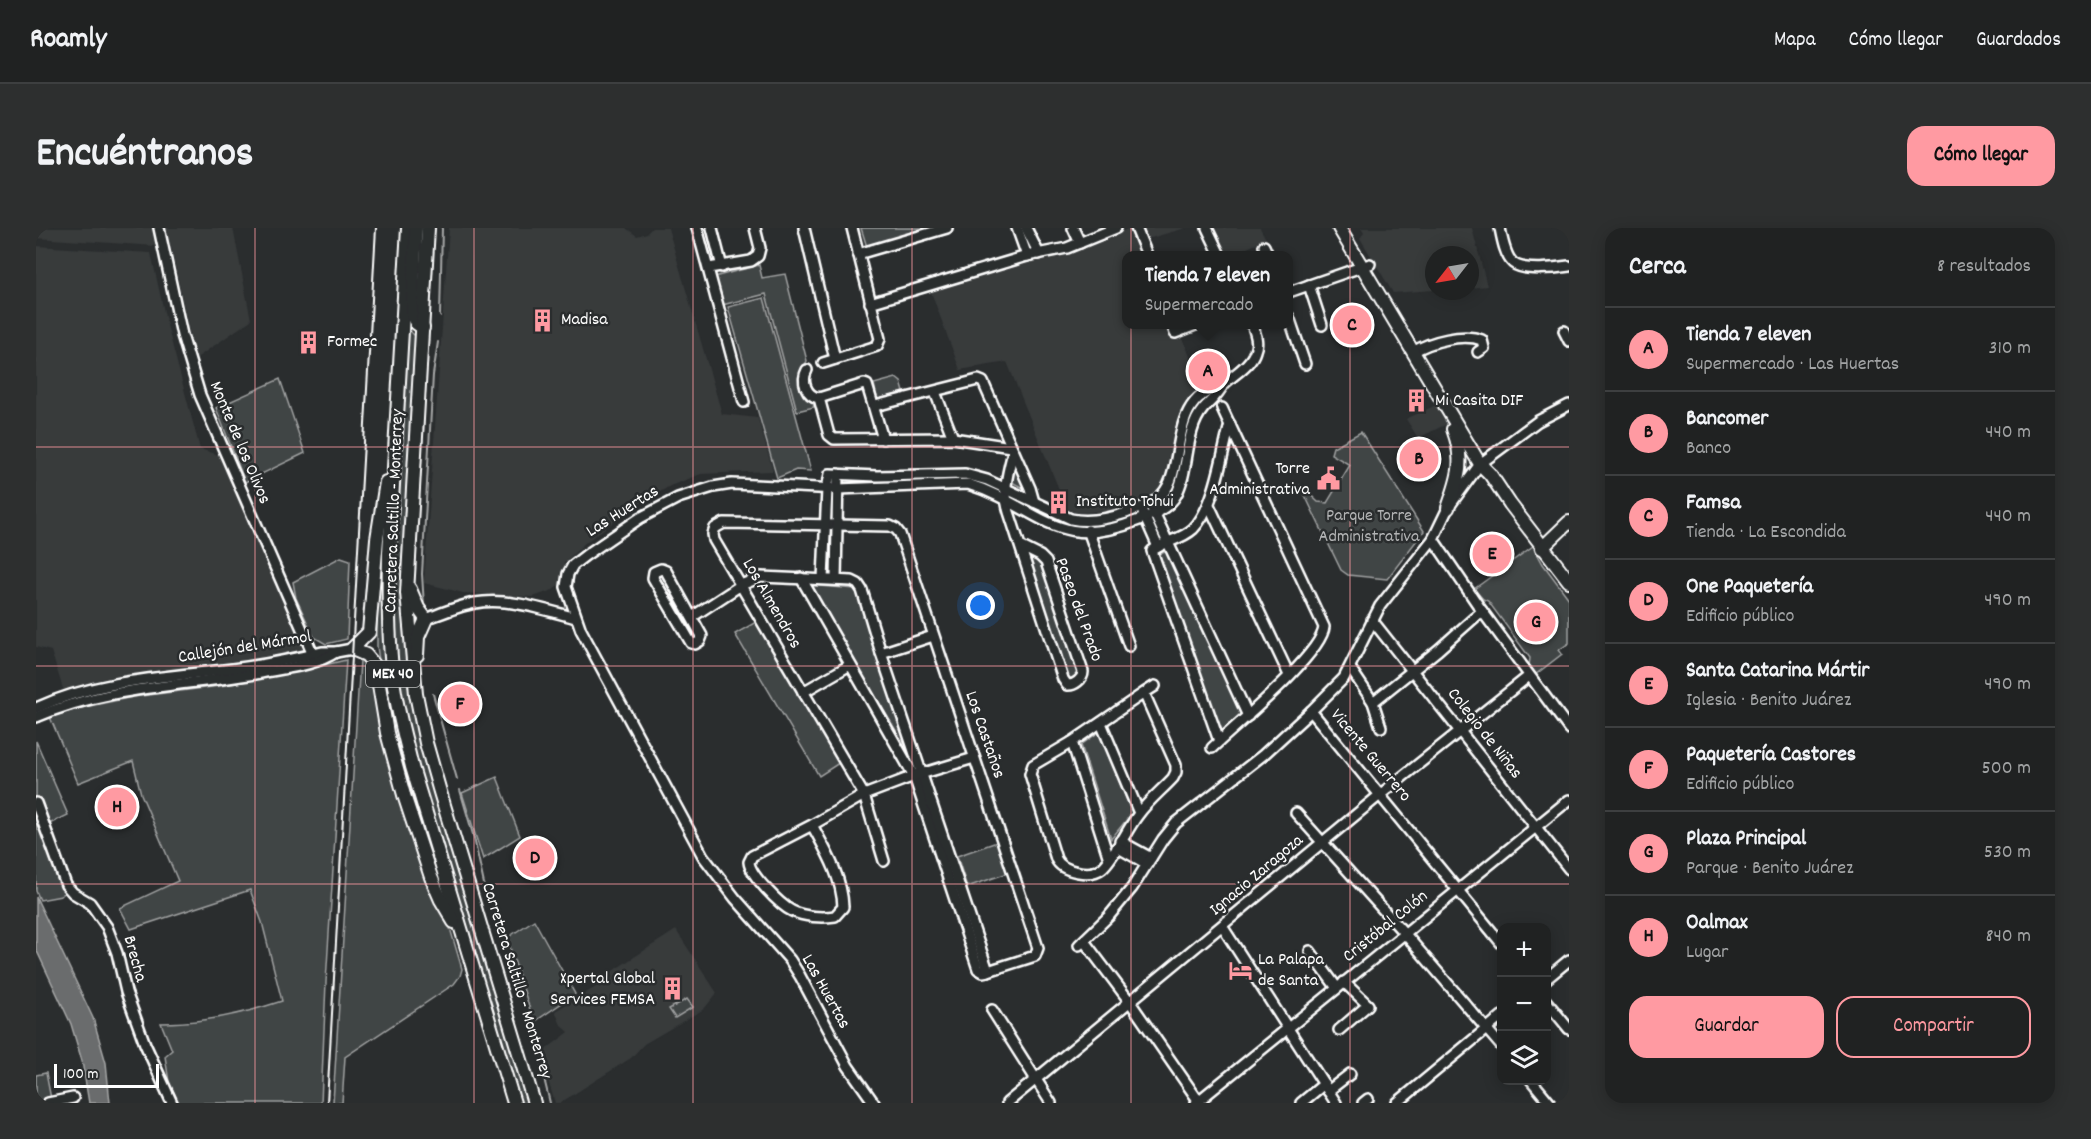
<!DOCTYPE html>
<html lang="es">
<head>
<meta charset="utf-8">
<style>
  body { margin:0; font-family:Dekko,sans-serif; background:#2d2f2f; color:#f1f3f6 }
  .controls { position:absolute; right:18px; bottom:18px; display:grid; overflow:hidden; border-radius:12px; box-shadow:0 3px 15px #0003 }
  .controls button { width:54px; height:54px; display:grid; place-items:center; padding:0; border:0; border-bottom:2px solid #3d3f40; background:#202222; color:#f1f3f6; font:30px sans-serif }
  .compass { position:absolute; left:1389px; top:18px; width:54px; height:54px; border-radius:50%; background:#202222; box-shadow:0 3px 15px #0003; rotate:239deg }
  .scale { position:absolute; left:18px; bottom:15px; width:105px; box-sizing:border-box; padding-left:6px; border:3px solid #fff; border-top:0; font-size:16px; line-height:21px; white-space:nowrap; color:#fff; -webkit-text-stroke:4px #2a2d2e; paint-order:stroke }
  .you { position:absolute; left:945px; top:378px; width:21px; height:21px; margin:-15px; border:4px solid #fff; border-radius:50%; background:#1a73e8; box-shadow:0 0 0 9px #1a73e833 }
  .badge { display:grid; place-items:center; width:39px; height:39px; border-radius:50%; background:#ff9aa2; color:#111; font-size:20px; font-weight:700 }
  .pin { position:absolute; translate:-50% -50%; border:3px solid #fff; box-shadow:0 2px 6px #0006 }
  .popup { position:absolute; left:1086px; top:23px; width:171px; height:78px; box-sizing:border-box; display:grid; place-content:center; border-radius:12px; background:#202222; filter:drop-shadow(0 2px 4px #0005); font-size:20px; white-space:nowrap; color:#a2a4a5 }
  .popup b { font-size:22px; color:#f1f3f6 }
  .popup::after { content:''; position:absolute; left:50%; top:100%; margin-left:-12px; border:12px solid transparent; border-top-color:#202222 }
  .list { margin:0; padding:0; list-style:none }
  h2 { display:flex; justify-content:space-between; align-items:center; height:78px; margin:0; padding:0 24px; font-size:26px }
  h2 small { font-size:20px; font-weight:400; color:#a2a4a5 }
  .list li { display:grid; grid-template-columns:39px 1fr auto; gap:18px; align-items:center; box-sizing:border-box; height:84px; padding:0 24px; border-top:2px solid #3d3f40 }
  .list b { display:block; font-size:22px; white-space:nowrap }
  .list p { margin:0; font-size:20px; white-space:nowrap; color:#a2a4a5 }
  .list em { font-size:20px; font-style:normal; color:#a2a4a5 }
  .actions { display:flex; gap:12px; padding:18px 24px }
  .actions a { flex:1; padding:14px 0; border:2px solid #ff9aa2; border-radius:18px; text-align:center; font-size:21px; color:#ff9aa2 }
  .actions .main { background:#ff9aa2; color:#111 }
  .icon { flex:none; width:33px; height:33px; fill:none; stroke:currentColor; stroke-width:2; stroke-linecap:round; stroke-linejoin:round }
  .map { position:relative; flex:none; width:1533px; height:875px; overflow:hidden; border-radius:18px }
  header { display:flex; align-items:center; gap:36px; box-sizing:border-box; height:84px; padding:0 30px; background:#202222; border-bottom:2px solid #3d3f40 }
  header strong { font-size:28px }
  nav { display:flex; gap:33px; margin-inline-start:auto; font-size:21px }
  .intro { display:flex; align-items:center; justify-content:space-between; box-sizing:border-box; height:144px; padding:0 36px }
  h1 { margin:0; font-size:42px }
  .button { padding:15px 27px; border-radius:18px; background:#ff9aa2; color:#111; font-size:21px; font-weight:700 }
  main { display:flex; gap:36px; padding:0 36px }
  aside { flex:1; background:#202222; border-radius:18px; box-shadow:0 3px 15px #0003 }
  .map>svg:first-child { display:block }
</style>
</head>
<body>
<header>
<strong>Roamly</strong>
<nav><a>Mapa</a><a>Cómo llegar</a><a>Guardados</a></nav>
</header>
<div class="intro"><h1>Encuéntranos</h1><a class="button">Cómo llegar</a></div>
<main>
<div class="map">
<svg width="1533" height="875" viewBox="0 0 1533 875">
  <rect width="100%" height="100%" fill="#2a2d2e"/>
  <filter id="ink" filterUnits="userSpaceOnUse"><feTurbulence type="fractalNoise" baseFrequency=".0167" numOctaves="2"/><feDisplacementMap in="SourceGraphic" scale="12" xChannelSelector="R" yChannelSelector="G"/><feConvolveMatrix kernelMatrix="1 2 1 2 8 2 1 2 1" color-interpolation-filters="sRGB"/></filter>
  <g filter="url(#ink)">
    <!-- built -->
    <g fill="#373a3b">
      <path d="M0,0H197L215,92L159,131L135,19L0,10Z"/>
      <path d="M413,0H590L601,8L611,5L616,0H632L686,186L722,190L737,243L665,246L634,258L594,282L550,314L528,335L529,347L524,356L517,362L497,369L427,365L388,355Z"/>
      <path d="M1094,0L1105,27H1091V96L1132,97L1145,106L1165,156L1145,181L1135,239L1123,261L1113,268L1069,283L1041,285L1031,281L971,134L924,142L895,64L1017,27L1021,30Z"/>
      <path d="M1107,0H1150L1111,11Z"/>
      <path d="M1182,0H1224L1230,11L1197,27H1191L1179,1Z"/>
      <path d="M1325,0H1436L1451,58L1434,60V27H1398V62L1357,65L1324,10L1328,5Z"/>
      <path d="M0,18L115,25L131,97L164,221L183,227L271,421L228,431L96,448L28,464L15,423L0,419Z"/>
      <path d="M1400,177L1411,196L1382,210L1370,191Z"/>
      <path d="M640,702L681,765L668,781L608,816L595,830L524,875H519L504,826L533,804L525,797L519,783L577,749L575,744Z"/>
    </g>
    <!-- green -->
    <g fill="#414445" stroke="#a0a2a2" stroke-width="1.5">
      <path d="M825,0H893L831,19Z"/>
      <path d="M723,37L726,50L749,46L771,133L763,147L770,171L777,175L778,179L761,183L730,66L686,77L678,49Z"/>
      <path d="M728,70L775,243L760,242L741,250L692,79Z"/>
      <path d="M373,94L375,104L381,110L367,358C367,403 370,445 379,488L494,875H484L382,542L365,474L356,390L359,291Z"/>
      <path d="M860,150L865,154L868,164L845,171L841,170L838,156Z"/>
      <path d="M244,151L269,225L209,254L180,180Z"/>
      <path d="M1325,204L1388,303L1351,351L1312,347L1305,342L1264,257L1282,274L1291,275L1314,237L1295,226L1297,219Z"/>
      <path d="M977,232L989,261L974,253Z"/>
      <path d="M350,293C348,331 344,370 347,408C353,497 382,582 408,667L382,602L353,491L343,433L341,418V390L346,311Z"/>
      <path d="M1497,318L1507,336L1533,371V415L1523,422L1526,426L1499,447L1493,438L1494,430L1452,373L1447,371L1438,361Z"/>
      <path d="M1132,323L1208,486L1185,504L1121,327Z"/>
      <path d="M991,326L1006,331L1045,447L1033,454Z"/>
      <path d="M305,329L314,332L311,411L290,416L278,409L260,370L257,354Z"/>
      <path d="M772,357L820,361L876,529Z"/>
      <path d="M720,394L803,535L783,548L699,406Z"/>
      <path d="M310,432L290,754L285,875H143L133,854L129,828L136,822L125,795C166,795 207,786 246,773L226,694L214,662L95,701L84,680L142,653L105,566L97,533L42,555L14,489L49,479L97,469L184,458L259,444Z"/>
      <path d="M324,432L330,434L335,439L344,496L356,548L381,627L414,700L426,741L424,748L418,756L309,829L306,875H297Z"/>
      <path d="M1063,504L1096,585L1075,611L1045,517Z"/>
      <path d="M0,513L32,587L5,600L29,664L25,668L4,672L0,663Z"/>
      <path d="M461,549L484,608L447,631L426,565Z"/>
      <path d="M961,614L972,645L931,659L921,628Z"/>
      <path d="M498,692L539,766L498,794L471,710Z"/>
      <path d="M651,771L657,779L639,790L633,781Z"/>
      <path d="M10,845L15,871L0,873V847Z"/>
    </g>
    <!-- water -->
    <path fill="#6a6c6d" stroke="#a6a7a7" stroke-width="1.5" d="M0,669L57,790L70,835L74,875H53L46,833L35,796L0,721Z"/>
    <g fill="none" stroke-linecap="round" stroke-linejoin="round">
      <!-- stream -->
      <g stroke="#a6a7a7" stroke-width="2">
        <path d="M404,88L406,0"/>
        <path d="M388,378L386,346L397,147L402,114"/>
        <path d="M397,466L421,551"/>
        <path d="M424,562L438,610L448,656"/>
        <path d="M505,838L514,875"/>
      </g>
      <defs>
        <g id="minor">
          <path d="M123,0L146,107L164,167L280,433"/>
          <path d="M661,0L708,174"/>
          <path d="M676,0L686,39"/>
          <path d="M768,0L799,131"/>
          <path d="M981,0L991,28"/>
          <path d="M990,0L1003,26"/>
          <path d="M1037,0L1044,15"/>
          <path d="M1100,0L1111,27"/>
          <path d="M1171,0L1184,27"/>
          <path d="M1464,0C1466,10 1469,28 1477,35C1487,44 1521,40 1533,38"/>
          <path d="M1228,18L1232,27"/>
          <path d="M822,26L911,0"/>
          <path d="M673,40L715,33L722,28L724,20L719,0"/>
          <path d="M1273,57L1286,97"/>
          <path d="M1253,64L1334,36"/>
          <path d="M834,75L991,28L1031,20L1080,0"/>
          <path d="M1253,89L1269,136"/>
          <path d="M1136,96L1139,105L1162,96"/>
          <path d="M1528,103L1533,113"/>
          <path d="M1377,124C1395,113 1427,105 1446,112L1448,120L1442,124"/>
          <path d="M787,135L841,118L844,111L816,0"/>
          <path d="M771,142C765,153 770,168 783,170L793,207L798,211L917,210L975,219"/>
          <path d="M899,164L917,210"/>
          <path d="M783,170L828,156L831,157L847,211"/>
          <path d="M839,178L942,152L947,154L994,260L998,274"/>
          <path d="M977,224C972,244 966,263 973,284L1027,451L1031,457C1038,458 1047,451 1047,444L1010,334L1004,328L984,318"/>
          <path d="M1173,277L1253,447"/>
          <path d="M1116,280L1212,488"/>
          <path d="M1107,285L1122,319"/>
          <path d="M1052,302L1093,418"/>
          <path d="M1397,311L1446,383L1533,501"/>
          <path d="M625,341L630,343L666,408L664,413L659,416L655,415L617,350L618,344Z"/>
          <path d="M765,350L878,548L942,741L947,744L952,743L999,728L1002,720L864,306L860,301L854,298L688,295L679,300L677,306L678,312L828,567L848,633"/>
          <path d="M787,351L791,261L794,246L841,248L929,246L951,252L1035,291C1054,295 1072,291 1090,285C1100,281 1112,278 1120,272C1155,248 1126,172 1186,158"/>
          <path d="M800,352L802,246"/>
          <path d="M656,389L705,357L725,349L816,353L822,356L826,362L845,425L952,743"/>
          <path d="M390,391C406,385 422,378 439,375C471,369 509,382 540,390"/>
          <path d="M1336,392L1533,641"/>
          <path d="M845,425L897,408"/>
          <path d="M1314,440L1337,474L1345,499"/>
          <path d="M767,464L814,437"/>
          <path d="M1108,465L1140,537V544L1137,550C1126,562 1112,573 1102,587C1091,601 1078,630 1066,640C1055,649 1026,644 1020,631L994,546L997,537L1036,514L1108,465L1119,458"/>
          <path d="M1337,474L1402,422L1446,383"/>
          <path d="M0,480C61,452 131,449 196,441C227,437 257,431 286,424H300L316,421"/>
          <path d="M1275,483L1466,716"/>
          <path d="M0,489C72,458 149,458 225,445C249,440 279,438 300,424"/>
          <path d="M1065,495L1103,585"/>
          <path d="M1183,513L1116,323C1128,313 1145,312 1157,301C1179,279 1186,226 1194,196"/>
          <path d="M1036,514L1073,631"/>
          <path d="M1176,520C1199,498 1286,426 1288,399L1186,180"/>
          <path d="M0,575L30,657L37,665L54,675L71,699L81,725L90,764L109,816L136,875"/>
          <path d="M1260,585L1369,706L1466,819"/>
          <path d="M776,597C790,623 806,649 807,679L799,688C786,690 768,689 756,683C744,677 714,647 713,634L716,628L776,597L828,567L878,548L938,530"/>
          <path d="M1084,613L1115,630"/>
          <path d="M1081,619L1111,636"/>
          <path d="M1186,698L1300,875"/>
          <path d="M1048,713L1094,774L1164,875"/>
          <path d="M1043,717L1073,688L1096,660L1127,611L1140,595L1227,527L1275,483L1308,450L1344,378L1397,311L1412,280L1444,236L1502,193L1533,177"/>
          <path d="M1274,723L1301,760"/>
          <path d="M1510,751L1533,732"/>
          <path d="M1510,773L1533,801"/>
          <path d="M956,782L1015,875"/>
          <path d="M1303,802L1332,777L1308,754"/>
          <path d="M1495,852L1514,875"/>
          <path d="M1292,863L1314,846"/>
          <path d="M12,875L37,870"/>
          <path d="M838,875L812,838L764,748L754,732L699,670L667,628L545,402L530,359L532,346L537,337L550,327L604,290L642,270L677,259L696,256L802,261L932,256C1003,278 1020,326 1103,292C1116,287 1133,280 1140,267C1154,241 1148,204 1167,181C1171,176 1177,172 1180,167C1183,164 1185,160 1188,156C1198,146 1215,137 1219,123C1223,114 1219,105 1216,96"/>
          <path d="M971,875L1345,566L1493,448"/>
          <path d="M1160,875L1533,572"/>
          <path d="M1265,875L1288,856"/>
          <path d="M1327,875L1332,871"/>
          <path d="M1361,875L1466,788"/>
        </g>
        <g id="major">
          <path d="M372,0L353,325C352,370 352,414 358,458C362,486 370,513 376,539L478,875"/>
          <path d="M380,0L376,87L380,95L387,100"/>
          <path d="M392,0L371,365L380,466L390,515L404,564L498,875"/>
          <path d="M1303,0L1444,236L1454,246L1474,276L1533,353"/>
          <path d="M350,254L341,311L333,404L316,421L330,427L340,439L351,505L368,567L395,649L405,672L418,694"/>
          <path d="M1412,280C1423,249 1429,233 1417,201"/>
          <path d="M1506,320L1533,294"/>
          <path d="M374,361L382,380L390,391L382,409L381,427"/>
        </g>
      </defs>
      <!-- minor casing -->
      <use href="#minor" stroke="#fff" stroke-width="14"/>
      <!-- major casing -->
      <use href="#major" stroke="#fff" stroke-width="16"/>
      <!-- minor -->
      <use href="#minor" stroke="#2a2d2e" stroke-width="9"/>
      <!-- major -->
      <use href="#major" stroke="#2a2d2e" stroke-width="12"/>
      <!-- rail -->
      <path stroke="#fff" stroke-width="2" d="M291,875L340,0"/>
    </g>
  </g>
  <!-- grid -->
  <path fill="none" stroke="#ff9aa2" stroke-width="1.5" stroke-opacity="0.55" d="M219,0V875M438,0V875M657,0V875M876,0V875M1095,0V875M1314,0V875M0,219H1533M0,438H1533M0,656H1533"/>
  <!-- icons -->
  <defs>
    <symbol id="building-bare" viewBox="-9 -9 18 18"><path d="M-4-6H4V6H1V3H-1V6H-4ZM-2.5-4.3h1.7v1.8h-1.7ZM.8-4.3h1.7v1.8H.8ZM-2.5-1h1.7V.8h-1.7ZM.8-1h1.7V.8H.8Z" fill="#ff9aa2" stroke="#2a2d2e" stroke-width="2.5" paint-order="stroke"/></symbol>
    <symbol id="civic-bare" viewBox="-9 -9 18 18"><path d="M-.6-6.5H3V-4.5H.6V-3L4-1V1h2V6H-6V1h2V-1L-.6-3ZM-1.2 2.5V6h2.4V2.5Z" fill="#ff9aa2" stroke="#2a2d2e" stroke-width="2.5" paint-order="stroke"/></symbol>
    <symbol id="hotel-bare" viewBox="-9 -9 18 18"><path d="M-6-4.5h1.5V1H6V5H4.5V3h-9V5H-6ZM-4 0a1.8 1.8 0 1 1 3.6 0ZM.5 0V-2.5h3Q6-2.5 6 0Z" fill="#ff9aa2" stroke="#2a2d2e" stroke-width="2.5" paint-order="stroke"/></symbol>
  </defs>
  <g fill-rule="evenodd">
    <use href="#building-bare" x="490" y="76" width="33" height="33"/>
    <use href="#building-bare" x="256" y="98" width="33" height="33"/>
    <use href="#building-bare" x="1364" y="156" width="33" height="33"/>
    <use href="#civic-bare" x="1276" y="234" width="33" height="33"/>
    <use href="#building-bare" x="1006" y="258" width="33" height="33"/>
    <use href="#hotel-bare" x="1188" y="726" width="33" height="33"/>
    <use href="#building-bare" x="620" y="744" width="33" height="33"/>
  </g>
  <g text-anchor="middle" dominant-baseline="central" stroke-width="5" stroke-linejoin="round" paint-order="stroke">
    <!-- shield labels -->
    <rect fill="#2a2d2e" stroke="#bfc0c0" stroke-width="1.5" x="330" y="433" width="54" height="26" rx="4.5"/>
    <g font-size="16" font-weight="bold" fill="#fff">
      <text x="357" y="446">MEX 40</text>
    </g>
    <!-- poi labels -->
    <g font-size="18" fill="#fff" stroke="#2a2d2e" text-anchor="start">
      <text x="525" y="92">Madisa</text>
      <text x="291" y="114">Formec</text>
      <text x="1399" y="173">Mi Casita DIF</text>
      <text x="1274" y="241" text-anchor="end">Torre<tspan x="1274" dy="21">Administrativa</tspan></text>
      <text x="1040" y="274">Instituto Tohui</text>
      <text x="1222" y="732">La Palapa<tspan x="1222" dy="21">de Santa</tspan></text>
      <text x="619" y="751" text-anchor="end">Xpertal Global<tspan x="619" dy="21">Services FEMSA</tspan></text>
    </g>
    <!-- street labels -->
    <g font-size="18" fill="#fff" stroke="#2a2d2e">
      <text transform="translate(203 215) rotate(67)">Monte de los Olivos</text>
      <text transform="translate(359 283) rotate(-88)">Carretera Saltillo - Monterrey</text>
      <text transform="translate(587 284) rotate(-32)">Las Huertas</text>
      <text transform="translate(735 376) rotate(60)">Los Almendros</text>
      <text transform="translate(1042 382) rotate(70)">Paseo del Prado</text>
      <text transform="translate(209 420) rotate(-9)">Callejón del Mármol</text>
      <text transform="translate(1448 506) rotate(52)">Colegio de Niñas</text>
      <text transform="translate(948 507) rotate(71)">Los Castaños</text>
      <text transform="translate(1334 528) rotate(50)">Vicente Guerrero</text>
      <text transform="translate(1221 648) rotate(-40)">Ignacio Zaragoza</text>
      <text transform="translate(1350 699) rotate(-39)">Cristóbal Colón</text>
      <text transform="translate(98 731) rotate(74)">Brecha</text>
      <text transform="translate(480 753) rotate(73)">Carretera Saltillo - Monterrey</text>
      <text transform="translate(789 764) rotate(61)">Las Huertas</text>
    </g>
    <!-- park labels -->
    <g font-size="18" fill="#b3b4b5" stroke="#2a2d2e">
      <text x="1333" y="288">Parque Torre<tspan x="1333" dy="21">Administrativa</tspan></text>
    </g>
  </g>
</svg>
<div class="controls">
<button>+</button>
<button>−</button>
<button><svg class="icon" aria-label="layers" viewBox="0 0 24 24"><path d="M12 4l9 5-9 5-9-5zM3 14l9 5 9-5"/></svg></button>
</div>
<svg class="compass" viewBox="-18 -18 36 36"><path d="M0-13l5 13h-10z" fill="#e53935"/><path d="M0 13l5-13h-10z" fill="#a2a4a5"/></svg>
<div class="scale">100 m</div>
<div class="you"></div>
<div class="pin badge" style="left:1172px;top:143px">A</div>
<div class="popup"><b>Tienda 7 eleven</b>Supermercado</div>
<div class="pin badge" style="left:1383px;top:231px">B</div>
<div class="pin badge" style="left:1316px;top:97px">C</div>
<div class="pin badge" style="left:499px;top:630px">D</div>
<div class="pin badge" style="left:1456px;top:326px">E</div>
<div class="pin badge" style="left:424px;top:476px">F</div>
<div class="pin badge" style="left:1500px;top:394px">G</div>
<div class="pin badge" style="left:81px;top:579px">H</div>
</div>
<aside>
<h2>Cerca<small>8 resultados</small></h2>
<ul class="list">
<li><span class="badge">A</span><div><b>Tienda 7 eleven</b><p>Supermercado · Las Huertas</p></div><em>310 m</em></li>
<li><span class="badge">B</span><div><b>Bancomer</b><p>Banco</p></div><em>440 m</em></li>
<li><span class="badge">C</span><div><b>Famsa</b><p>Tienda · La Escondida</p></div><em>440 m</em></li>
<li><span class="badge">D</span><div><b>One Paquetería</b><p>Edificio público</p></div><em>490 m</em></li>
<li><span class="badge">E</span><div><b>Santa Catarina Mártir</b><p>Iglesia · Benito Juárez</p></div><em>490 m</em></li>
<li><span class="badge">F</span><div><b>Paquetería Castores</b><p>Edificio público</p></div><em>500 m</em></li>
<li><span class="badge">G</span><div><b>Plaza Principal</b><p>Parque · Benito Juárez</p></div><em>530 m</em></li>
<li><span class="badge">H</span><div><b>Oalmax</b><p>Lugar</p></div><em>840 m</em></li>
</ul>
<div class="actions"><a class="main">Guardar</a><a>Compartir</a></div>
</aside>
</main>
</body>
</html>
